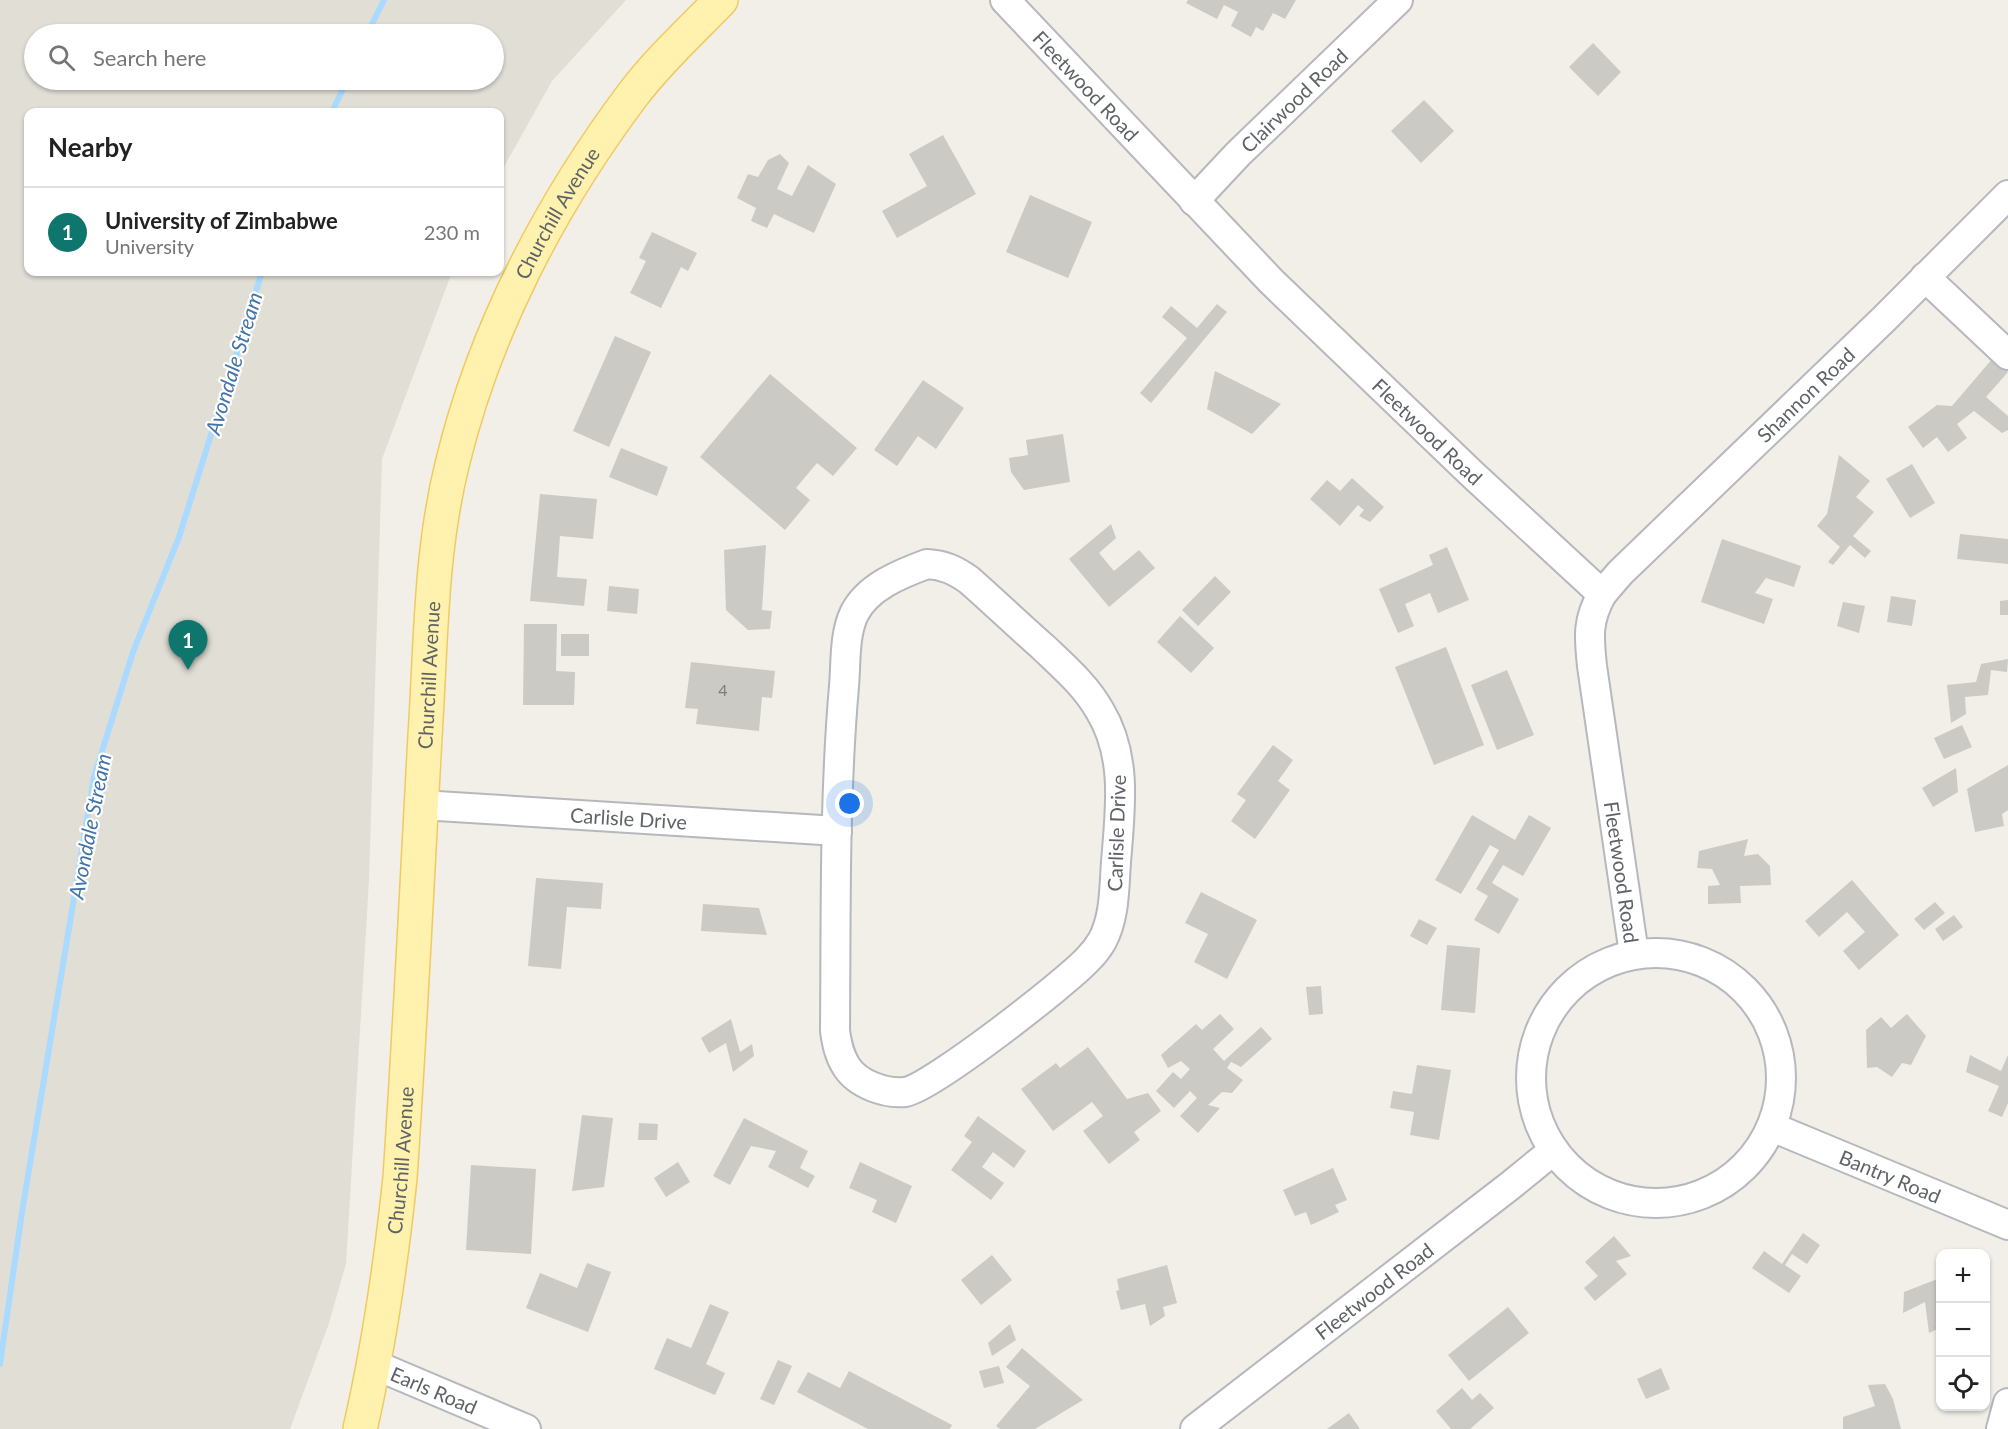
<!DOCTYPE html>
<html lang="en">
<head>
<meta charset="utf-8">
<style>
  body { margin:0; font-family:Lato,sans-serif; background:#f6f6f6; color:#222 }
  .controls { position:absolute; right:18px; bottom:18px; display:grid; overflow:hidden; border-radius:12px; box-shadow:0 2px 4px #0004 }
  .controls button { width:54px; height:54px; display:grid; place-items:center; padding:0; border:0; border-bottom:2px solid #e0e0e0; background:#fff; color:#222; font:30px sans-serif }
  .you { position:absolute; left:850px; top:804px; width:21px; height:21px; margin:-15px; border:4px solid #fff; border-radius:50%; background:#1a73e8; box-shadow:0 0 0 9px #1a73e833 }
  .badge { display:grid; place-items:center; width:39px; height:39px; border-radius:50%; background:#0f766e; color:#fff; font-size:20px; font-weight:700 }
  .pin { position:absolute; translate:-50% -50px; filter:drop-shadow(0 2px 3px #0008) }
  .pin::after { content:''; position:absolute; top:32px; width:21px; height:18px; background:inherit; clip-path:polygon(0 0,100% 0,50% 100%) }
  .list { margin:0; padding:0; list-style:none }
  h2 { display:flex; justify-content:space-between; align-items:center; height:78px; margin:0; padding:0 24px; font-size:26px }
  h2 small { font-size:20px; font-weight:400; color:#767676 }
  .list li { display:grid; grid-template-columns:39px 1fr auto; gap:18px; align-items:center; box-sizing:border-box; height:90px; padding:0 24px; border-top:2px solid #e0e0e0 }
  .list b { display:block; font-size:22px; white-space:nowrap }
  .list p { margin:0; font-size:20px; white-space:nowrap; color:#767676 }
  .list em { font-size:20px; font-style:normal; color:#767676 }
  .icon { flex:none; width:33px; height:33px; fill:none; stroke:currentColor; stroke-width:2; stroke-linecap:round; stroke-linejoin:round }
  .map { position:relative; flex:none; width:2008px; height:1429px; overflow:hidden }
  .search { position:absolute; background:#fff; box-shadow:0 2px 4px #0004; left:24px; top:24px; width:480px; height:66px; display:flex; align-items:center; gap:15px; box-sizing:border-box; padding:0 21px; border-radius:33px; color:#767676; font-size:22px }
  .panel { position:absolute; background:#fff; box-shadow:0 2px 4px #0004; left:24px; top:108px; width:480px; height:168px; border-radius:12px }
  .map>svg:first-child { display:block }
</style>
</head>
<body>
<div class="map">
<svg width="2008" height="1429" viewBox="0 0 2008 1429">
  <rect width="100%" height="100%" fill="#f1efe8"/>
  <!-- education -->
  <path fill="#e1ded6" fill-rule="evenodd" d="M0,0H626L552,81L500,174V112H28V272H452L382,459L369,880L346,1264L328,1326L290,1429H0ZM34,34H494V80H34Z"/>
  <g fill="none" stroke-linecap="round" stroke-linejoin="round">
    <!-- stream -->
    <g stroke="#aadaff" stroke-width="6">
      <path d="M367,34L384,0"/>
      <path d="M332,112L347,80"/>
      <path d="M0,1364L22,1212L94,777L133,652L179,537L262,272"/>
    </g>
  </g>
  <!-- building -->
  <g fill="#cccac5">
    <path d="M1188,0H1296L1285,19L1273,13L1263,31L1256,27L1251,37L1231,26L1238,12L1224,5L1217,19L1186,3Z"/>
    <path d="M1593,43L1621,72L1598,96L1569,67Z"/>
    <path d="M1424,100L1454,131L1421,163L1391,131Z"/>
    <path d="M943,135L976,194L897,238L882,211L927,186L909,154Z"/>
    <path d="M780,154L789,163L777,189L792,196L808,165L836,184L814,233L774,214L767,228L751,221L756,208L737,198L748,174L758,177L768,160Z"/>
    <path d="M1030,195L1092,222L1068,278L1006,252Z"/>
    <path d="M652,232L697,253L688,271L681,267L661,308L630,293L646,261L639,258Z"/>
    <path d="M1217,304L1227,312L1151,403L1140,393L1187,338L1162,317L1171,306L1197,328Z"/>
    <path d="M615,336L651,352L609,447L573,431Z"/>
    <path d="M1993,358L2008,372L1986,397L2008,416V430L2002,433L1974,411L1957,424L1967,438L1948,452L1937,437L1923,448L1908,427L1937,405L1952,406Z"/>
    <path d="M1215,371L1281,404L1252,434L1207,409Z"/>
    <path d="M770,374L857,448L833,476L817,463L796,488L810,500L785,530L700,457Z"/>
    <path d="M923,380L964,408L936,449L918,436L897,466L874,450Z"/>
    <path d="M1063,434L1070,482L1024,490L1011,472L1009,458L1028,455L1026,440Z"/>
    <path d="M621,448L668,467L657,496L609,477Z"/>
    <path d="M1839,455L1870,481L1856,497L1874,512L1853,536L1871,551L1865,558L1850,545L1833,565L1828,562L1840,547L1817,526L1827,514Z"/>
    <path d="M1912,464L1935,503L1910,518L1886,479Z"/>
    <path d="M1352,478L1384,507L1370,522L1359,516L1364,510L1358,505L1340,526L1310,499L1327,480L1340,491Z"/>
    <path d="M540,494L597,499L593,539L560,536L557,577L587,579L584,606L530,601Z"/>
    <path d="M1111,524L1116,538L1099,553L1114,571L1139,550L1155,568L1109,607L1069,559Z"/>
    <path d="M1960,534L2008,539V564L1957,559Z"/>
    <path d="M1722,539L1801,566L1794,587L1766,578L1755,593L1773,599L1764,624L1701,602Z"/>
    <path d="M766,545L762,610L772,611L770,629L748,630L726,610L724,550Z"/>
    <path d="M1447,547L1469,600L1438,613L1430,593L1405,604L1414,626L1398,633L1379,589L1433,565L1429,555Z"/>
    <path d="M1215,576L1231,592L1198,626L1182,610Z"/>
    <path d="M609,586L639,589L637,614L607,611Z"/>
    <path d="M1891,596L1916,600L1912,626L1887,622Z"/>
    <path d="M2008,600V615H2000V601Z"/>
    <path d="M1843,602L1865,606L1859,633L1837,626Z"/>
    <path d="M1180,616L1214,648L1191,673L1157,642Z"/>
    <path d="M524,624H557L556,671L575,672L574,705H523Z"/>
    <rect x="561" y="634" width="28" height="22"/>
    <path d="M1446,647L1484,745L1434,765L1395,667Z"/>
    <path d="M2008,659L2007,672L1991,670L1988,695L1965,697L1966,714L1951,723L1947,685L1976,682L1981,664Z"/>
    <path d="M691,662L775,671L772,698L762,697L759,731L696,724L698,709L685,708Z"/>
    <path d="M1507,670L1534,735L1497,750L1471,685Z"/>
    <path d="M1962,725L1972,747L1944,759L1934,738Z"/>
    <path d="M1273,745L1293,760L1278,781L1290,790L1255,839L1231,821L1246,800L1237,794Z"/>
    <path d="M2008,765V810L2002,814L2004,826L1975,832L1967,789Z"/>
    <path d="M1956,768L1958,792L1933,807L1922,788Z"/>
    <path d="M1472,815L1515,840L1529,815L1551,828L1523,876L1503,865L1492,883L1519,899L1499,934L1474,920L1488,896L1476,889L1499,850L1490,845L1461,894L1435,880Z"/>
    <path d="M1748,839L1744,856L1758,854L1770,866L1771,885L1740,886L1741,903L1708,904V886L1720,885L1712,869L1697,868L1699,851Z"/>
    <path d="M536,878L603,883L601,909L567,907L561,969L528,966Z"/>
    <path d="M1852,880L1899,935L1859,970L1843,951L1865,932L1847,912L1819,937L1805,921Z"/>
    <path d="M1201,892L1257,920L1227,979L1194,962L1208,934L1185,923Z"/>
    <path d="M1935,902L1945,913L1924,930L1914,919Z"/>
    <path d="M703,904L759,908L767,935L701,931Z"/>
    <path d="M1954,915L1963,927L1943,941L1935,929Z"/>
    <path d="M1419,919L1437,928L1427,945L1410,936Z"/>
    <path d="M1447,945L1480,948L1475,1013L1441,1010Z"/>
    <path d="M1321,986L1323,1014L1309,1015L1306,987Z"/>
    <path d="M1220,1014L1234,1029L1213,1049L1224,1061L1261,1027L1272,1039L1241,1067L1231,1062L1227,1068L1243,1080L1232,1093L1222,1092L1208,1105L1220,1108L1198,1133L1180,1116L1197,1098L1190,1091L1174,1108L1156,1091L1173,1072L1181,1079L1190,1069L1181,1061L1168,1068L1161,1055L1196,1024L1202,1030Z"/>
    <path d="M1907,1014L1926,1036L1911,1065L1902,1063L1892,1077L1877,1067L1867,1068L1866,1030L1881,1017L1891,1028Z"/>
    <path d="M731,1019L740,1052L752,1044L754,1056L733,1072L726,1043L709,1053L701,1038Z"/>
    <path d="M1088,1047L1127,1099L1148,1093L1161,1111L1134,1132L1140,1140L1109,1164L1083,1131L1103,1116L1092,1102L1053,1131L1021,1089L1056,1063L1060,1068Z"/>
    <path d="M1970,1055L2001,1071L2008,1055V1103L2002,1117L1988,1111L1999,1086L1966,1072Z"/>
    <path d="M1417,1065L1451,1070L1439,1140L1410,1135L1414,1112L1390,1108L1393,1091L1412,1094Z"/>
    <path d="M582,1115L613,1118L604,1187L572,1191Z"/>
    <path d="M978,1116L1026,1151L1014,1168L993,1152L982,1167L1004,1183L991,1200L951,1170L972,1142L964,1136Z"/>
    <path d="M744,1118L808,1151L800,1168L815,1176L808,1188L768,1167L776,1151L751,1146L730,1185L713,1176Z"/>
    <path d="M639,1123L658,1124L657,1140H638Z"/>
    <path d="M678,1162L690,1182L666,1197L654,1178Z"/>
    <path d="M860,1162L912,1186L896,1223L872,1212L877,1200L849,1188Z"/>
    <path d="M471,1165L536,1169L531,1254L466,1250Z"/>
    <path d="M1333,1168L1347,1200L1335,1205L1339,1212L1311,1225L1306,1212L1295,1216L1283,1190Z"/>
    <path d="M1803,1233L1820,1245L1807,1264L1792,1254L1785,1265L1801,1276L1789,1293L1752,1268L1764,1251L1782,1264Z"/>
    <path d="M1614,1236L1631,1256L1616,1261L1627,1274L1595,1301L1584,1288L1598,1276L1585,1262Z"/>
    <path d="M992,1255L1012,1280L981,1305L961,1280Z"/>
    <path d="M587,1263L611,1272L588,1332L526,1308L540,1273L577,1288Z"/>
    <path d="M1167,1265L1177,1303L1163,1307L1165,1316L1150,1326L1145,1304L1121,1310L1116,1291L1119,1290L1117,1279Z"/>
    <path d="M1940,1278V1328L1929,1333L1925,1302L1903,1313L1904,1292Z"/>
    <path d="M710,1304L729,1312L706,1364L725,1373L715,1395L654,1369L667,1338L691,1348Z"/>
    <path d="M1508,1307L1529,1333L1469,1381L1448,1355Z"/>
    <path d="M1010,1324L1016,1340L992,1356L988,1343Z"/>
    <path d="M1022,1348L1083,1400L1035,1429H1000L996,1426L1030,1386L1006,1367Z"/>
    <path d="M778,1360L792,1366L774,1405L760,1399Z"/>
    <path d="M999,1366L1004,1383L984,1388L979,1371Z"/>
    <path d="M1661,1368L1670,1389L1646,1399L1637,1379Z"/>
    <path d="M849,1371L952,1425L950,1429H868L797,1392L808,1372L840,1388Z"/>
    <path d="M1885,1384L1893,1399L1901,1429H1843V1417L1875,1406L1868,1385Z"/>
    <path d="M1462,1388L1472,1400L1480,1393L1494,1408L1470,1429H1451L1436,1411Z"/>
    <path d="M1349,1413L1360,1429H1327Z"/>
  </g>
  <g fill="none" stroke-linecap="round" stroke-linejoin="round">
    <defs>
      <g id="minor">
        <path id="s1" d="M1005,0L1271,281L1472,474L1602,594C1587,621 1589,637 1592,666L1634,954"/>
        <path id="s2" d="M1194,201L1238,154L1398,0"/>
        <path d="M1925,277L2008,355"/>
        <path d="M927,564C944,565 955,570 969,580C994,602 1018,625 1043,647C1064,667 1086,686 1100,711C1128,757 1120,811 1116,862C1114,889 1115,917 1102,941C1098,948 1093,954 1088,959C1067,982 930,1089 905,1092C885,1094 857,1084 846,1066C839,1055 837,1044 835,1031C836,917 834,801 844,686C846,664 844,635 854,614C867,587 900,574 927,564Z"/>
        <path id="s3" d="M1602,594L1620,573L1884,319L2008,195"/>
        <path id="s4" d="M421,805L837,831"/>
        <circle cx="1656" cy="1078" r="125"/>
        <path id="s5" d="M1772,1127L2008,1225"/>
        <path id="s6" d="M375,1365L526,1429"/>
        <path id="s7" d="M1195,1429L1511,1185L1554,1150"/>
        <path d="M2001,1429L2008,1403"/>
      </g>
      <g id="major">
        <path id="s8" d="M360,1429C379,1346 391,1263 400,1178C410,1031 417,883 425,736C431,645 430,554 452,465C484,331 551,203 634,93C660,59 692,30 721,0"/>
      </g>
    </defs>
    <!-- minor casing -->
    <use href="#minor" stroke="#b5b8bc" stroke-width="32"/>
    <!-- major casing -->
    <use href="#major" stroke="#f2c960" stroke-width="36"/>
    <!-- minor -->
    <use href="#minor" stroke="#fff" stroke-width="28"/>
    <!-- major -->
    <use href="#major" stroke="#fff2af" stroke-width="33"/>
  </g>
  <g text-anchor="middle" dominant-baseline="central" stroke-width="4.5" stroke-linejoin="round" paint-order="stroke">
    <!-- number labels -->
    <g font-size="16" fill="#7a7d7f">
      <text x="723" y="689">4</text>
    </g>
    <!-- street labels -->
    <g font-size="20" fill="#5f6368" stroke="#fff">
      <text stroke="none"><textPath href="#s1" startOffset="118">Fleetwood Road</textPath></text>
      <text stroke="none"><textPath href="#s2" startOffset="142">Clairwood Road</textPath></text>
      <text stroke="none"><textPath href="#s8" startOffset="1244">Churchill Avenue</textPath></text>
      <text stroke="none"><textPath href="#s3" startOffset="285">Shannon Road</textPath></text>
      <text stroke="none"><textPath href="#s1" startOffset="604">Fleetwood Road</textPath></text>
      <text stroke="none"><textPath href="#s8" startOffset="758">Churchill Avenue</textPath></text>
      <text stroke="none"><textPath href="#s4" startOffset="208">Carlisle Drive</textPath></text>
      <text transform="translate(1116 833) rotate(-88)">Carlisle Drive</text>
      <text stroke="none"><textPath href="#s1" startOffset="1125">Fleetwood Road</textPath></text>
      <text stroke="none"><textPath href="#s8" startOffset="272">Churchill Avenue</textPath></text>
      <text stroke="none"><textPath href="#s5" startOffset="128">Bantry Road</textPath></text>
      <text stroke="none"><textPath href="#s7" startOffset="226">Fleetwood Road</textPath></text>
      <text stroke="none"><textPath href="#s6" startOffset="64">Earls Road</textPath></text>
    </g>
    <!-- water labels -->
    <g font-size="21" font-style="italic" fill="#4174aa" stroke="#fff">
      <text transform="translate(233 363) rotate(-73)">Avondale Stream</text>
      <text transform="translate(89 826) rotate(-79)">Avondale Stream</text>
    </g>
  </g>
</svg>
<div class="controls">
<button>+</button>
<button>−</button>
<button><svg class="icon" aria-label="locate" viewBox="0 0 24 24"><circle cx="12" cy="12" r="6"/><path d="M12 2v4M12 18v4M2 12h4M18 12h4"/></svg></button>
</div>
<div class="you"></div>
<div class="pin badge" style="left:188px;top:670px">1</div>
<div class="search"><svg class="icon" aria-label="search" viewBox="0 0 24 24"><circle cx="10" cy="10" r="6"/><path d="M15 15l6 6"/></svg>Search here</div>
<section class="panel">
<h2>Nearby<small></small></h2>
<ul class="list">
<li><span class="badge">1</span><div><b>University of Zimbabwe</b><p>University</p></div><em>230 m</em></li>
</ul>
</section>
</div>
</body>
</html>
